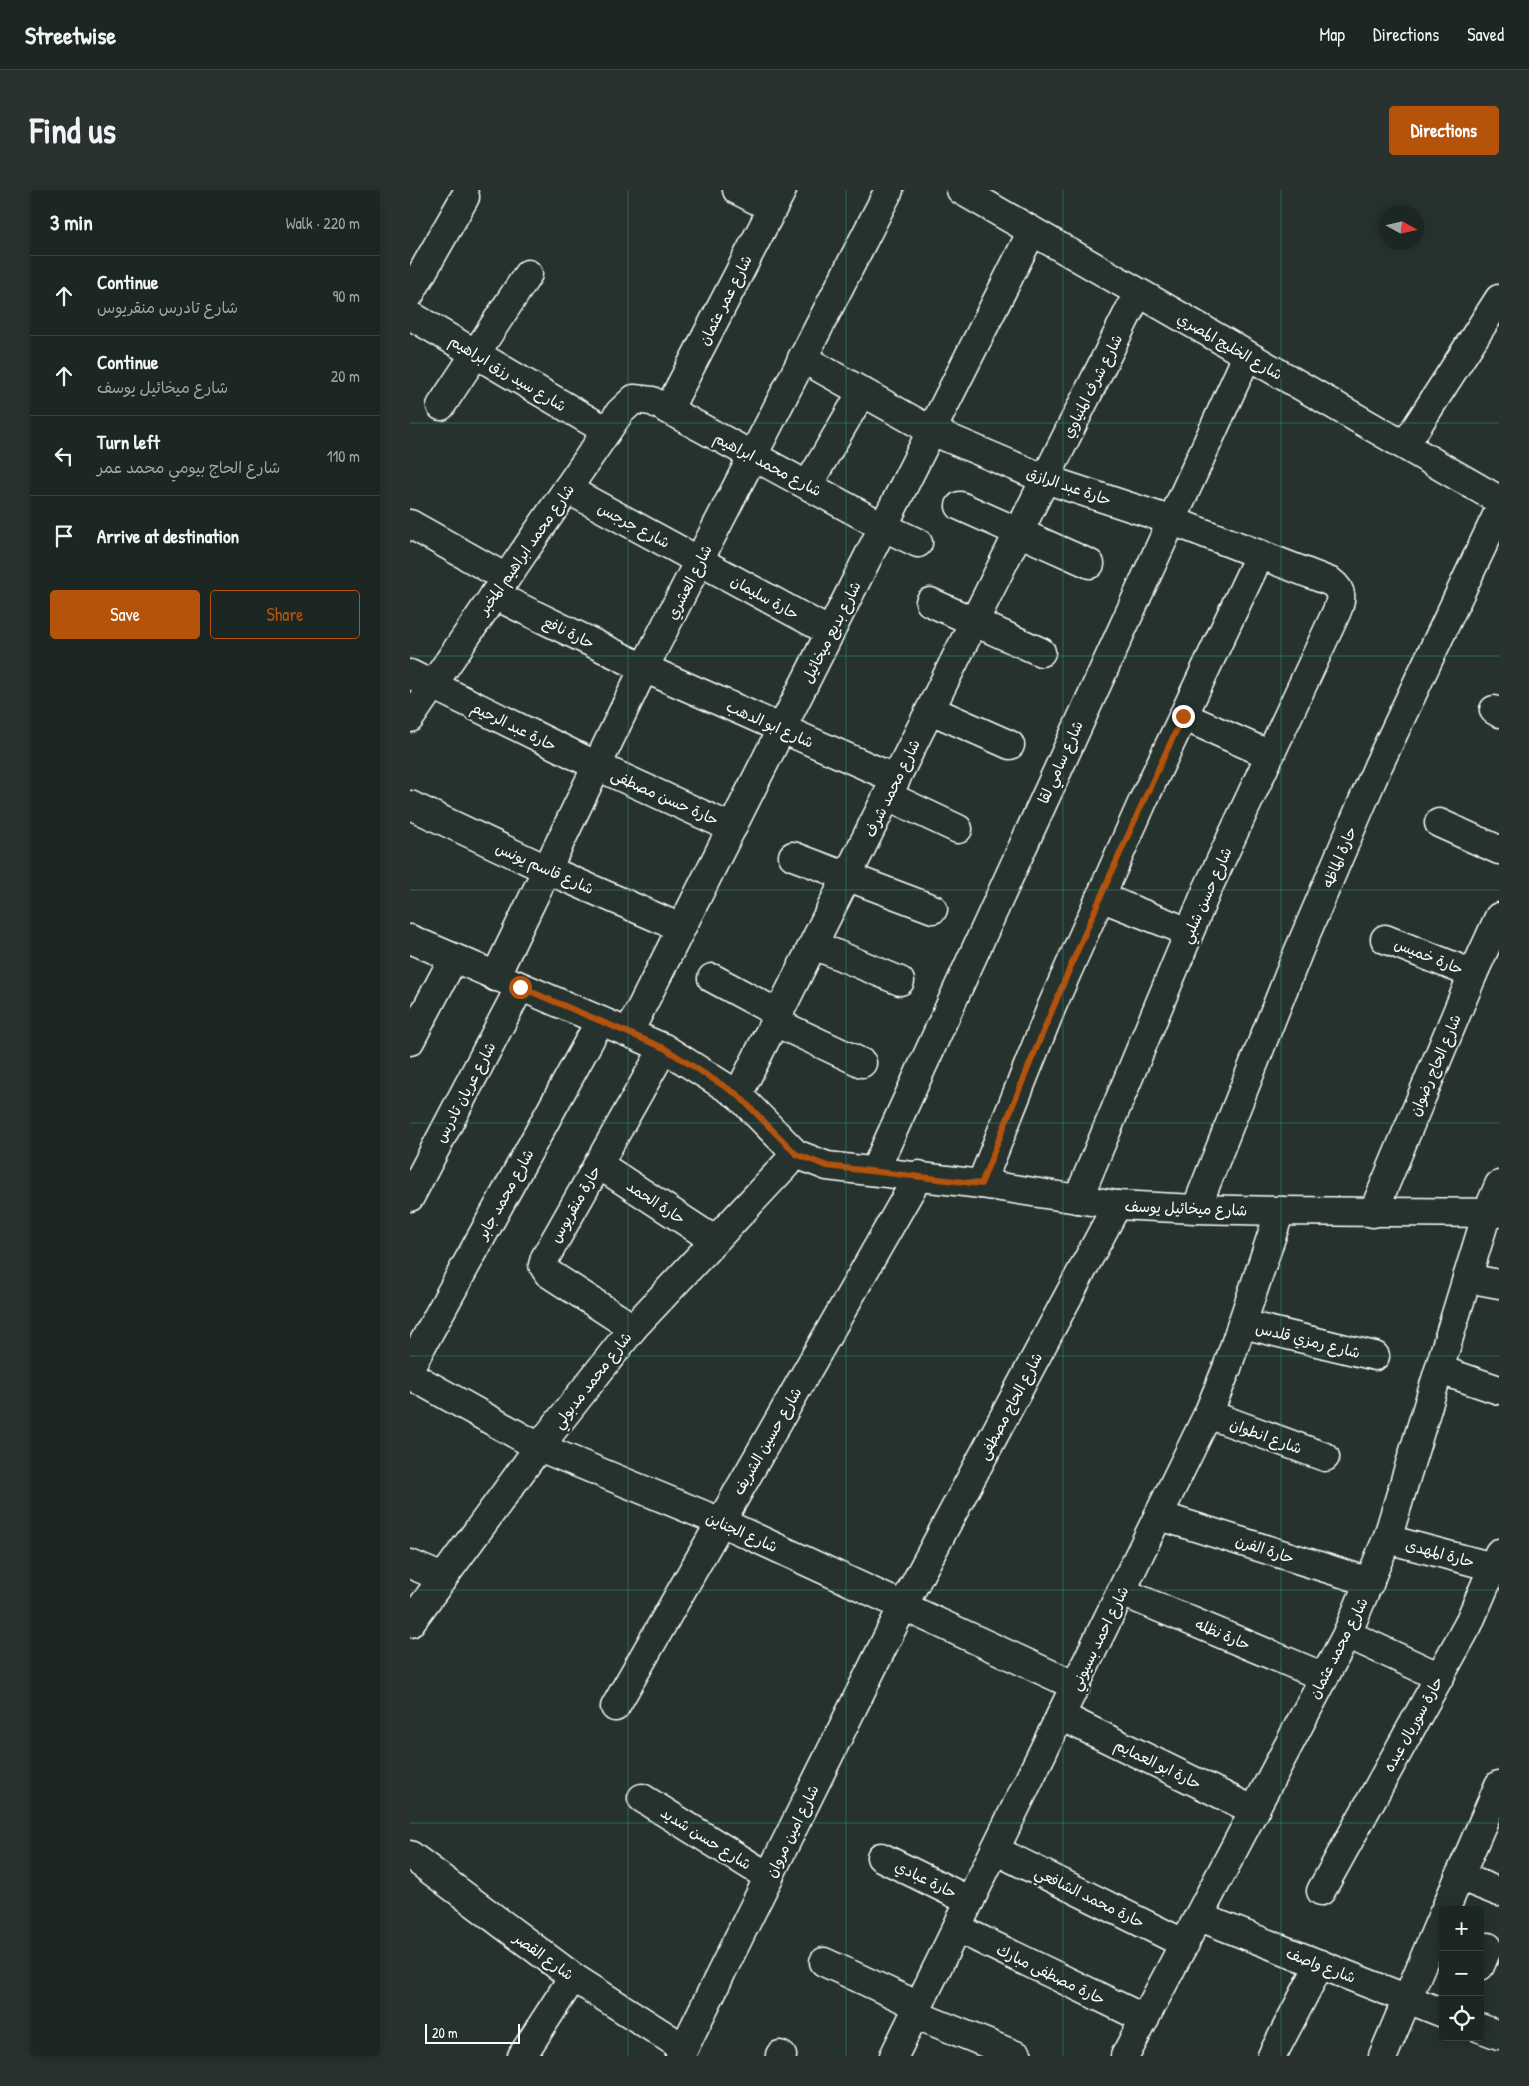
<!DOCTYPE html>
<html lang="en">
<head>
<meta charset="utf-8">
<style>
  body { margin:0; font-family:"Patrick Hand","Playpen Sans Arabic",sans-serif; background:#29322f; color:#f1f3f6 }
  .controls { position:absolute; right:15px; bottom:15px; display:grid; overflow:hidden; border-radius:5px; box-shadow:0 2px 12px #0003 }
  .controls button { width:45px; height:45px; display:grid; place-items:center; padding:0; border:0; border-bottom:1px solid #3a4340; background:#1c2622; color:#f1f3f6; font:25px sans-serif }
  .compass { position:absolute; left:969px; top:15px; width:45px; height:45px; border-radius:50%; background:#1c2622; box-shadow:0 2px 12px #0003; rotate:98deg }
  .scale { position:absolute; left:15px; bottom:12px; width:95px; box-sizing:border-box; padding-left:5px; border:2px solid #fff; border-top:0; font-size:14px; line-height:18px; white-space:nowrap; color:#fff; -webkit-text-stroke:4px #26332d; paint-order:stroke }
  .stop { position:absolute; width:15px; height:15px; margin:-11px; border:4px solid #b45309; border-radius:50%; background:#fff }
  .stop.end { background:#b45309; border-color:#fff; box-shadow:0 1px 5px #0008 }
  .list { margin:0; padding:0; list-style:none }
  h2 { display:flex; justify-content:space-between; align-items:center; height:65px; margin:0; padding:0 20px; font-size:21px }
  h2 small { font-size:16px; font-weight:400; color:#a0a5a5 }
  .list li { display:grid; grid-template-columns:32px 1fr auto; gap:15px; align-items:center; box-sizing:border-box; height:80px; padding:0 20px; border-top:1px solid #3a4340 }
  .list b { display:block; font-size:19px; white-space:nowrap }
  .list p { margin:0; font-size:16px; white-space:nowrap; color:#a0a5a5 }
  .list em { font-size:16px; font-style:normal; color:#a0a5a5 }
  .actions { display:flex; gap:10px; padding:15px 20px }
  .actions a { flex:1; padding:11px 0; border:1px solid #b45309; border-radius:5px; text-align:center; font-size:18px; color:#b45309 }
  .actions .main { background:#b45309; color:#fff }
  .icon { flex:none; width:28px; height:28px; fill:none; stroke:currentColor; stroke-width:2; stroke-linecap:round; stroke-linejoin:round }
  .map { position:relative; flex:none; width:1089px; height:1866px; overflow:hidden; border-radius:5px }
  header { display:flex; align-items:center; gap:30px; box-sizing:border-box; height:70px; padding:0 25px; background:#1c2622; border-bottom:1px solid #3a4340 }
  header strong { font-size:24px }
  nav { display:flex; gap:28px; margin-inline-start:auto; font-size:18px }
  .intro { display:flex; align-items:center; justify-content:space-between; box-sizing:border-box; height:120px; padding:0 30px }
  h1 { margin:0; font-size:35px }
  .button { padding:12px 22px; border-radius:5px; background:#b45309; color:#fff; font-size:18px; font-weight:700 }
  main { display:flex; gap:30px; padding:0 30px }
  aside { flex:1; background:#1c2622; border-radius:5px; box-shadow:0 2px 12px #0003 }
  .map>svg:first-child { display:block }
</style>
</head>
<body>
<header>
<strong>Streetwise</strong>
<nav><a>Map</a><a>Directions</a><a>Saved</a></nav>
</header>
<div class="intro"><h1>Find us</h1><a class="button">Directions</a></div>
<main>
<aside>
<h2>3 min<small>Walk · 220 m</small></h2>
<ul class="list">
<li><svg class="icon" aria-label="ahead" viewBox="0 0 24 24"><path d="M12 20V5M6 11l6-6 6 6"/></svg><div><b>Continue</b><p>شارع تادرس منقريوس</p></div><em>90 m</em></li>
<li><svg class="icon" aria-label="ahead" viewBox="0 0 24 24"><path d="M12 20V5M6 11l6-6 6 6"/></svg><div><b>Continue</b><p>شارع ميخائيل يوسف</p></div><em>20 m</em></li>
<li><svg class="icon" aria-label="left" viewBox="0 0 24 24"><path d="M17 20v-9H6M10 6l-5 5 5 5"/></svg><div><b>Turn left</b><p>شارع الحاج بيومي محمد عمر</p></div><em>110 m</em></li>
<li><svg class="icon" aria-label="arrive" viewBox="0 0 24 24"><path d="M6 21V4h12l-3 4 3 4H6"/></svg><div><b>Arrive at destination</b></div></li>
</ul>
<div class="actions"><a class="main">Save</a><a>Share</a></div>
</aside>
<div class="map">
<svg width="1089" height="1866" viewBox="0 0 1089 1866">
  <rect width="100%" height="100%" fill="#26332d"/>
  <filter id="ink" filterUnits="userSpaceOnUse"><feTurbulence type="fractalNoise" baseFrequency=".02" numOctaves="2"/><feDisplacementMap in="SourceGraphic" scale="10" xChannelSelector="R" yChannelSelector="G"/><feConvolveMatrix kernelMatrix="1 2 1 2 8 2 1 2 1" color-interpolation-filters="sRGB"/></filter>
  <g filter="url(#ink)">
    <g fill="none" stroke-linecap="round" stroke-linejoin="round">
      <defs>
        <g id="street">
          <path d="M327,0L362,18"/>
          <path d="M0,104L55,7"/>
          <path d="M0,125L197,241"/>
          <path d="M392,168L522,241L635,289L760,330L921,392C933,401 932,409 926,423L797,700L668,1009"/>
          <path d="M31,216L118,84"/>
          <path d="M258,220L372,0"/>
          <path d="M995,255L1089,109"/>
          <path d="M398,295L452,202"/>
          <path d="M157,299L420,442"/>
          <path d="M550,316L680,374"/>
          <path d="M0,334L96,388"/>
          <path d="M84,405L234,478L486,589"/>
          <path d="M520,412L631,462"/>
          <path d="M0,484L187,576L322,638"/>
          <path d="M521,520L600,555"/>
          <path d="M1084,520L1089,523"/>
          <path d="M773,526L860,565"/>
          <path d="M0,528L210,222L224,209L242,211L474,337L508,353"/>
          <path d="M478,606L548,639"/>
          <path d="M0,615L138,680L271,738"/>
          <path d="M1029,633L1089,660"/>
          <path d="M383,666L523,719"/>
          <path d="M690,707L779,742"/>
          <path d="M0,749L254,858L328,905L386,964L417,976L571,994L707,1015L786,1019L870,1021"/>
          <path d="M975,749L1063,784"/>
          <path d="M404,755L490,791"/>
          <path d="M85,787L234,478L479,0"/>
          <path d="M302,788L369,824"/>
          <path d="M365,832L452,873"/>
          <path d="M219,842L622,41"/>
          <path d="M0,851L43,769"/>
          <path d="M328,905L728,103"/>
          <path d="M188,974L304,1050"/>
          <path d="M465,980L837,166"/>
          <path d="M571,994L642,816L733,611L850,364"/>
          <path d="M0,1007L110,797"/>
          <path d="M786,1019L889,760L968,576L1089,321"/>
          <path d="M963,1023L1063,784L1089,727"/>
          <path d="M1057,1088L1089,1094"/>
          <path d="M832,1134L965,1166"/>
          <path d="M223,1138L138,1083L133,1075L135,1068L254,858"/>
          <path d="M0,1177L190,831"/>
          <path d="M1030,1180L1089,1200"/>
          <path d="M0,1185L129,1257L311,1332L666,1496"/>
          <path d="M798,1224L915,1267"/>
          <path d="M750,1326L960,1392"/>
          <path d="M977,1349L1083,1377"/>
          <path d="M0,1374L33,1388"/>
          <path d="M712,1402L914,1487"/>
          <path d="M0,1433L129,1257L223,1138L386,964"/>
          <path d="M937,1444L1030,1487"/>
          <path d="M205,1517L509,985"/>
          <path d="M651,1526L845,1621"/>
          <path d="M232,1608L359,1687"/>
          <path d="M585,1660L775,1754"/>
          <path d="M0,1665L163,1787L274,1858"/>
          <path d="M471,1667L560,1711"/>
          <path d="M1049,1686L1089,1702"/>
          <path d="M911,1701L1058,1435L1089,1363"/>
          <path d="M1035,1720L1089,1595"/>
          <path d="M790,1727L1033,1823"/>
          <path d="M547,1738L735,1829"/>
          <path d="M414,1772L509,1816"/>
          <path d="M1070,1776L1078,1757"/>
          <path d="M504,1824L608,1866"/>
          <path d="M1070,1838L1089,1845"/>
          <path d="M370,1865L372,1866"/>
          <path d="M112,1866L163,1787"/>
          <path d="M270,1866L493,1416L707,1015"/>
          <path d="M715,1866L937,1444L977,1349L1077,1023L1089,995"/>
          <path d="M862,1866L910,1774"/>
          <path d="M973,1866L1033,1724"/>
        </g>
        <g id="secondary">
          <path d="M551,0L1089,310"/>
          <path d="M484,1866L798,1224L817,1178L870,1021L1089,1023"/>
        </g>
      </defs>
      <!-- street casing -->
      <use href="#street" stroke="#fff" stroke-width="31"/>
      <!-- secondary casing -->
      <use href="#secondary" stroke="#fff" stroke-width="31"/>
      <!-- street -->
      <use href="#street" stroke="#26332d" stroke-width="28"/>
      <!-- secondary -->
      <use href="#secondary" stroke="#26332d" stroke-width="28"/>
    </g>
  </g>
  <g fill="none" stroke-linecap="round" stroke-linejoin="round" filter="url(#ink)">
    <!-- route -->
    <path stroke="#b45309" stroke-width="6" d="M110,797L254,858L328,905L386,964L417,976L571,994C634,836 700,680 773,526"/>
  </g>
  <!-- grid -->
  <path fill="none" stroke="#338b84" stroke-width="1" stroke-opacity="0.55" d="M218,0V1866M436,0V1866M653,0V1866M871,0V1866M0,233H1089M0,466H1089M0,700H1089M0,933H1089M0,1166H1089M0,1400H1089M0,1633H1089"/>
  <g text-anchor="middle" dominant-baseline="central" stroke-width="4.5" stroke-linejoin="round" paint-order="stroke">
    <!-- street labels -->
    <g font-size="15" fill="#fff" stroke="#26332d">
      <text transform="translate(315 110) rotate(-63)">شارع عمر عثمان</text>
      <text transform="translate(820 156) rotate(30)">شارع الخليج المصري</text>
      <text transform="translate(98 183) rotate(31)">شارع سيد رزق ابراهيم</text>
      <text transform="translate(682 196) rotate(-63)">شارع شرف المنياوي</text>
      <text transform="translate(358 274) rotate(28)">شارع محمد ابراهيم</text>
      <text transform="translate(659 296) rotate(19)">حارة عبد الرازق</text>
      <text transform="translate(224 335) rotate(28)">شارع جرجس</text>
      <text transform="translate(116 359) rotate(-55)">شارع محمد ابراهيم المخبر</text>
      <text transform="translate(279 392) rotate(-63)">شارع العشري</text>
      <text transform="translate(355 407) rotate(29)">حارة سليمان</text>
      <text transform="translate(159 442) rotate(26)">حارة نافع</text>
      <text transform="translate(421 442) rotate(-63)">شارع بديع ميخائيل</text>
      <text transform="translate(360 534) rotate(24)">شارع ابو الدهب</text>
      <text transform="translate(104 536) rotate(26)">حارة عبد الرحيم</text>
      <text transform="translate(650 572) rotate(-66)">شارع سامي لقا</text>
      <text transform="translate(482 598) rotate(-64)">شارع محمد شرف</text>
      <text transform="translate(255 607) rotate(24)">حارة حسن مصطفى</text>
      <text transform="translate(929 667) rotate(-67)">حارة الماظه</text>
      <text transform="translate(135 678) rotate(24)">شارع قاسم يونس</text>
      <text transform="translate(796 705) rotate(-66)">شارع حسن شلبي</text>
      <text transform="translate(1019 766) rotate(22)">حارة خميس</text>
      <text transform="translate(1025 875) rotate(-67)">شارع الحاج رضوان</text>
      <text transform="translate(55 902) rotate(-62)">شارع عريان تادرس</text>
      <text transform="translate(95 1004) rotate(-61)">شارع محمد جابر</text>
      <text transform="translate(246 1012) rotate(33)">حارة الحمد</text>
      <text transform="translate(165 1014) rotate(-60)">حارة منقريوس</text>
      <text transform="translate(776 1018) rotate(2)">شارع ميخائيل يوسف</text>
      <text transform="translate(898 1150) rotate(14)">شارع رمزي قلدس</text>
      <text transform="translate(182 1190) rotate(-52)">شارع محمد مدبولي</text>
      <text transform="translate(600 1216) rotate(-62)">شارع الحاج مصطفى</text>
      <text transform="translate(856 1246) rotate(20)">شارع انطوان</text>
      <text transform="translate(357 1251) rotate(-60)">شارع حسين الشريف</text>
      <text transform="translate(332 1342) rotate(24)">شارع الجناين</text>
      <text transform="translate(855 1359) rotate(18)">حارة الفرن</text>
      <text transform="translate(1030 1363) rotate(15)">حارة المهدى</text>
      <text transform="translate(813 1444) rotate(23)">حارة نظله</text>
      <text transform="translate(689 1448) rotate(-64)">شارع احمد بسيوني</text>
      <text transform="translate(928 1458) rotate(-63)">شارع محمد عثمان</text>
      <text transform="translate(1003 1534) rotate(-61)">حارة سوريال عبده</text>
      <text transform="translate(748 1574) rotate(26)">حارة ابو العمايم</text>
      <text transform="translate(382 1641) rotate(-64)">شارع امين مروان</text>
      <text transform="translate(296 1648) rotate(32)">شارع حسن شديد</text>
      <text transform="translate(516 1689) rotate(26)">حارة عبادي</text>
      <text transform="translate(680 1707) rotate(26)">حارة محمد الشافعي</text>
      <text transform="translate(134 1766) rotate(36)">شارع القصر</text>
      <text transform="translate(911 1775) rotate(21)">شارع واصف</text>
      <text transform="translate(641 1784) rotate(26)">حارة مصطفى مبارك</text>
    </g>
  </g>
</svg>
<div class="controls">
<button>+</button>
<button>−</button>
<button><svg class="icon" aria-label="locate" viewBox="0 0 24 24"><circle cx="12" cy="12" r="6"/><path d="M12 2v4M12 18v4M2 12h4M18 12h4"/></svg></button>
</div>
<svg class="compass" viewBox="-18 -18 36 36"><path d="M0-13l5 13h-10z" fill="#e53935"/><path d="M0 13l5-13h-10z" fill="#a0a5a5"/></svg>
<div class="scale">20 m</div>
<div class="stop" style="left:110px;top:797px"></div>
<div class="stop end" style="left:773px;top:526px"></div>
</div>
</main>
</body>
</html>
